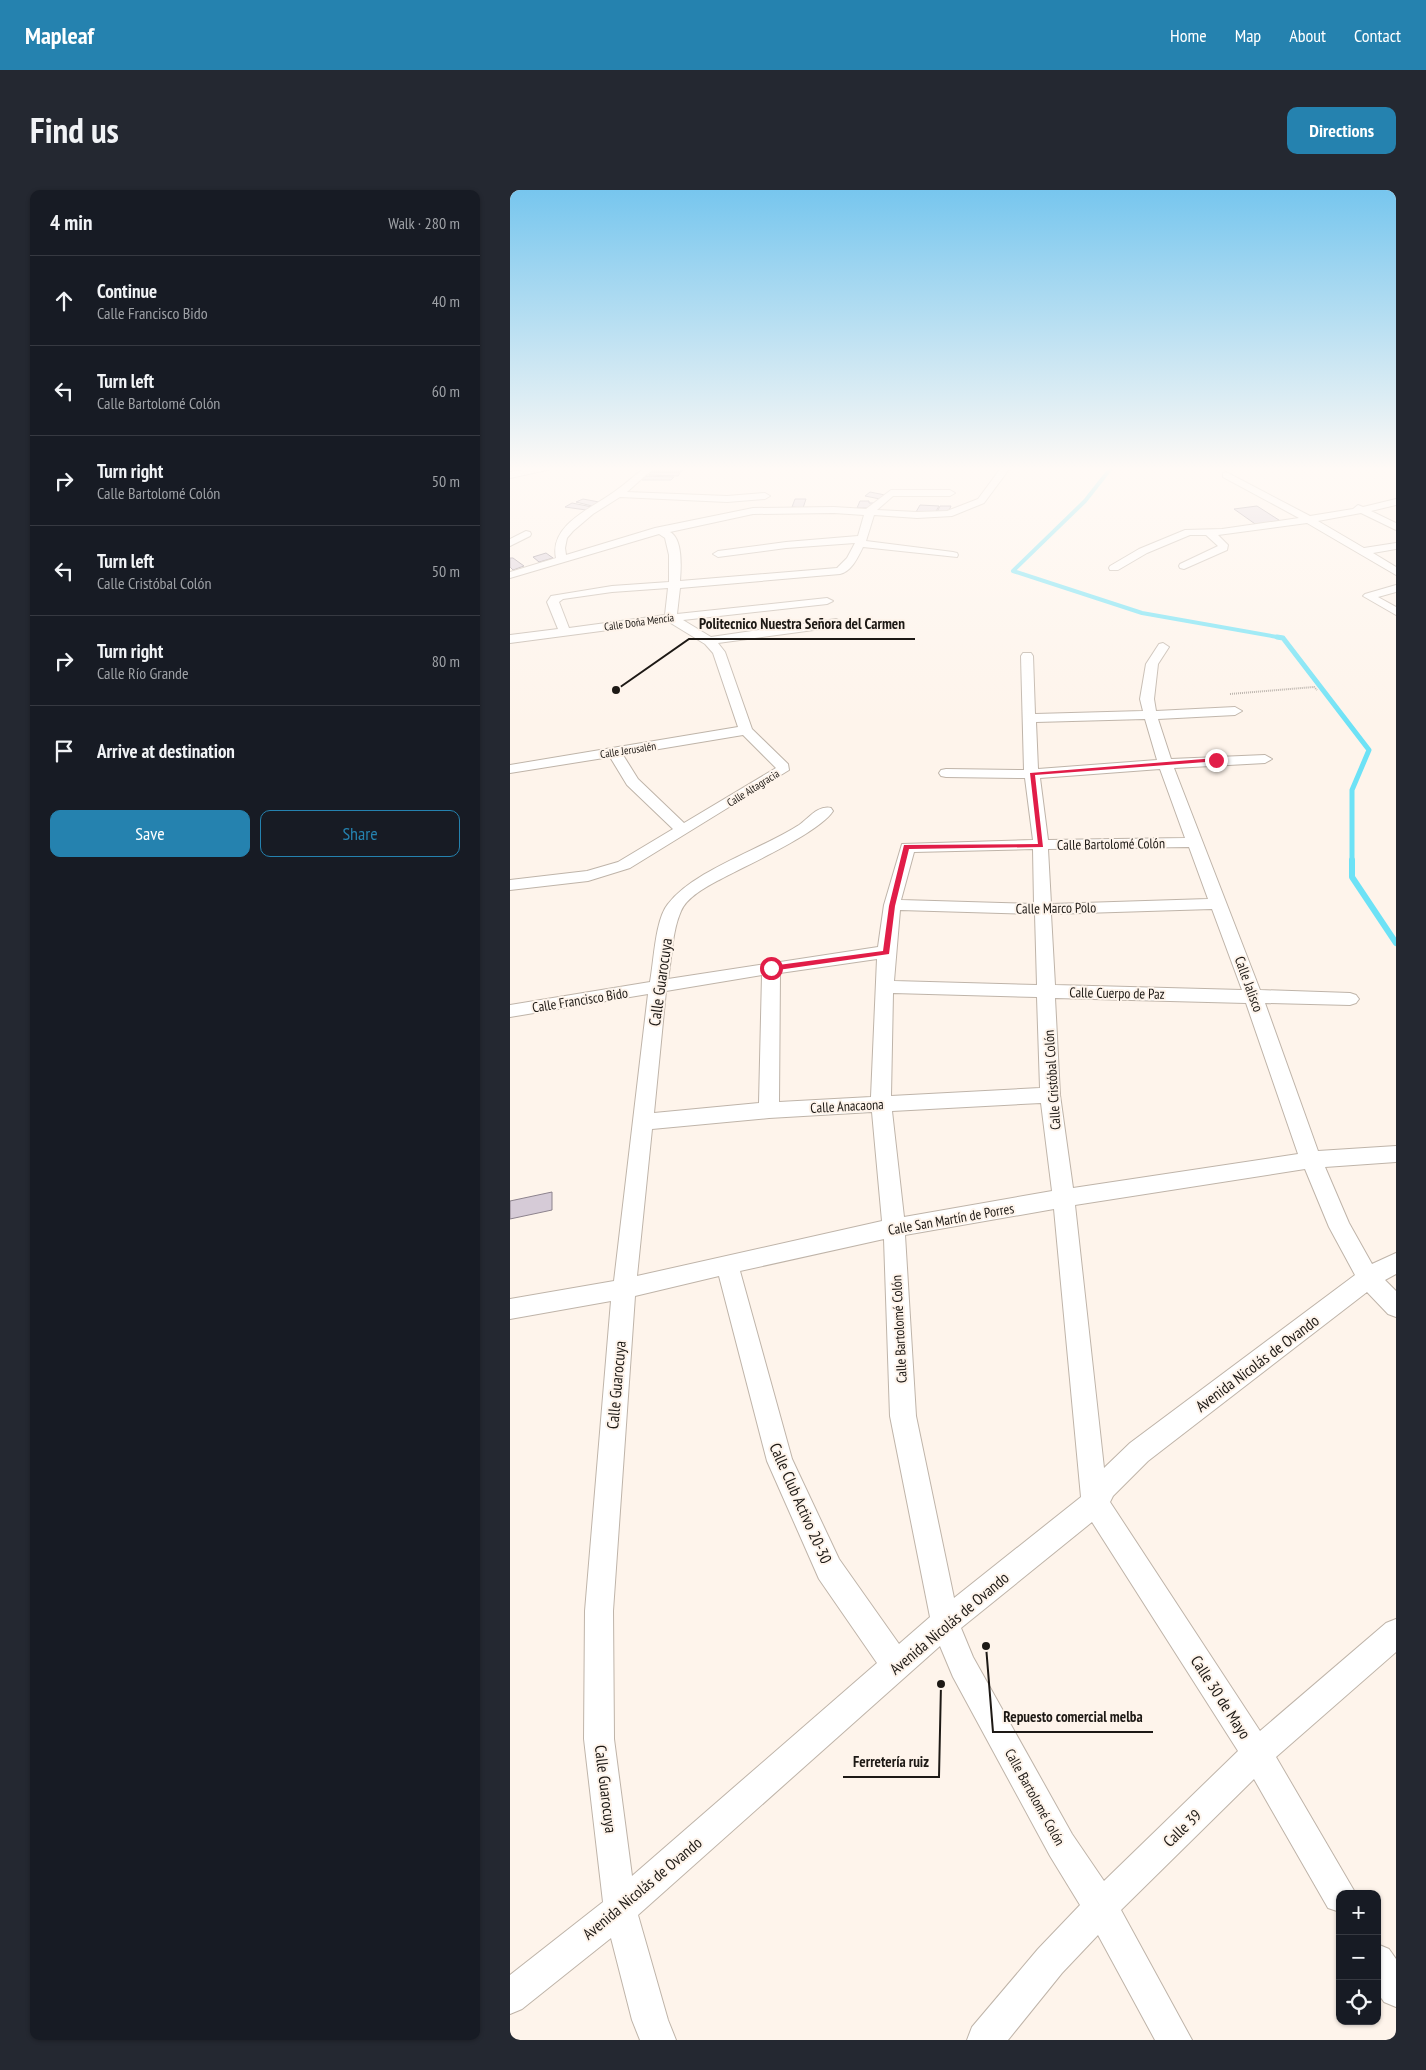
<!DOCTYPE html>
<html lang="en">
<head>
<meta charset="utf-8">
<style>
  body { margin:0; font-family:"PT Sans Narrow",sans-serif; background:#242831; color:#f1f3f6 }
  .controls { position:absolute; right:15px; bottom:15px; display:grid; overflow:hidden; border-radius:10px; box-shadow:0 1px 4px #0004 }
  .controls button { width:45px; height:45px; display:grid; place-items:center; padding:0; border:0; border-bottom:1px solid #363941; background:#171b24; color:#f1f3f6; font:25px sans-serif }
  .stop { position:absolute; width:15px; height:15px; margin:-11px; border:4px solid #e11d48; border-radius:50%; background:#fff }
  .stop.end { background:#e11d48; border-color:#fff; box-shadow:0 1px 5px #0008 }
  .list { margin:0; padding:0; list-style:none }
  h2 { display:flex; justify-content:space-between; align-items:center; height:65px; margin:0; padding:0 20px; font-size:21px }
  h2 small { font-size:16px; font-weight:400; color:#9ea1a6 }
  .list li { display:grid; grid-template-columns:32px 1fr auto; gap:15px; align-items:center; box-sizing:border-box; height:90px; padding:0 20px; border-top:1px solid #363941 }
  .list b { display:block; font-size:19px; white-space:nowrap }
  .list p { margin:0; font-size:16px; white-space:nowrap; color:#9ea1a6 }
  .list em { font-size:16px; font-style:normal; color:#9ea1a6 }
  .actions { display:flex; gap:10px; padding:15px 20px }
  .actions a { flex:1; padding:11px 0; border:1px solid #2582af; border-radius:10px; text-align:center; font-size:18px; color:#2582af }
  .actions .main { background:#2582af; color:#fff }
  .icon { flex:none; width:28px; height:28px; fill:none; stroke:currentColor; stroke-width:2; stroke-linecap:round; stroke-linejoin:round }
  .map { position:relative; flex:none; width:886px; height:1850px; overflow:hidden; border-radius:10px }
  header { display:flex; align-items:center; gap:30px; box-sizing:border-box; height:70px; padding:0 25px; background:#2582af; color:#fff }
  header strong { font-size:24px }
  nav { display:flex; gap:28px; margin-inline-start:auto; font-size:18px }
  .intro { display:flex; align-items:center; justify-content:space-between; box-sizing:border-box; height:120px; padding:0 30px }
  h1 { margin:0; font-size:35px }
  .button { padding:12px 22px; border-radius:10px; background:#2582af; color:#fff; font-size:18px; font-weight:700 }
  main { display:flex; gap:30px; padding:0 30px }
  aside { flex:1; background:#171b24; border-radius:10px; box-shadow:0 1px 4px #0004 }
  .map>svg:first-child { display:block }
</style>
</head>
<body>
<header>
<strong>Mapleaf</strong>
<nav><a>Home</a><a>Map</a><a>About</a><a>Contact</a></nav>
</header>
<div class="intro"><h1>Find us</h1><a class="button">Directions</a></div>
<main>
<aside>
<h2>4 min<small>Walk · 280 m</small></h2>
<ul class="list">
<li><svg class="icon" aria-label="ahead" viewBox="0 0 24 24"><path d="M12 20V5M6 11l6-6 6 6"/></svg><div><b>Continue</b><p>Calle Francisco Bido</p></div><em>40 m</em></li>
<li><svg class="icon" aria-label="left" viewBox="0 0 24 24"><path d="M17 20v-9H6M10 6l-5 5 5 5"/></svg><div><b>Turn left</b><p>Calle Bartolomé Colón</p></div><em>60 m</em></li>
<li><svg class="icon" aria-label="right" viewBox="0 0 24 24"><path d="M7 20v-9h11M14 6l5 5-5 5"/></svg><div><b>Turn right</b><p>Calle Bartolomé Colón</p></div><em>50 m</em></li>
<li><svg class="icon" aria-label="left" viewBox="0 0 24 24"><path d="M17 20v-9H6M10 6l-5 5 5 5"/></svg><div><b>Turn left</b><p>Calle Cristóbal Colón</p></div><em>50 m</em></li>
<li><svg class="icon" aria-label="right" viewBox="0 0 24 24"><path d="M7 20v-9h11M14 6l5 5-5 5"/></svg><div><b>Turn right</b><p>Calle Río Grande</p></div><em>80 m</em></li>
<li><svg class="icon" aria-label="arrive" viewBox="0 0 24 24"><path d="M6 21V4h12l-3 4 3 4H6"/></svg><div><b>Arrive at destination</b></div></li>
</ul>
<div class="actions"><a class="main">Save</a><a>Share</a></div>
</aside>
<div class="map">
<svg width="886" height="1850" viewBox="0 0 886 1850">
  <rect width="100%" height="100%" fill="#fef4eb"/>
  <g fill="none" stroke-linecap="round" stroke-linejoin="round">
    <!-- stream-far2 -->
    <path stroke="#6de2f6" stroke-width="4" d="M601,278L575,311L503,381L632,423L773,448"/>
    <!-- stream-far1 -->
    <path stroke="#6de2f6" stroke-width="5" d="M767,447L773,448L859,560L842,600V671"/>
    <!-- stream -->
    <path stroke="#6de2f6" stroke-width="6" d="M842,670V687L886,753"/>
  </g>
  <!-- building -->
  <g fill="#d6cbd7" stroke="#8c828d">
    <path d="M142,278L173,279L171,282L140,281Z"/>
    <path d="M141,282L170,283L168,286L139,285Z"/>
    <path d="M134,286L164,287L161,290H132Z"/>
    <path d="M360,302L375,305L370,309L355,306Z"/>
    <path d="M73,309L89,312L82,316L66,312Z"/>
    <path d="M285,309H296L293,318L282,317Z"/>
    <path d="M350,311H359V313H365L360,318H347Z"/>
    <path d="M62,313L82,317L76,320L55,317Z"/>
    <path d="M410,315L429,316L425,323L406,322Z"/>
    <path d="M430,316H441L438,323L427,322Z"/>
    <path d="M747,316L772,332L748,336L724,319Z"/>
    <path d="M36,363L43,368L29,372L23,367Z"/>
    <path d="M0,368H3L14,376L3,380L0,377Z"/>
    <path d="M42,1002V1020L0,1029V1011Z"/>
  </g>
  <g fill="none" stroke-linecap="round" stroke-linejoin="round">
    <defs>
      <g id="minor">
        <path d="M23,278H39L37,280L0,288V282Z"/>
        <path d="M134,278H144L117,302L217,306L255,303L260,306L255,309L217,312L110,307L83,324L63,341L57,348L55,358L56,365L145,338L243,318L324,317L356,319L381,300H440L445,303L440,306H383L367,320L407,322L437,321L468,309L491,278H500L474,313L442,326L407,328L364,325L356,351L443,362L447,363L448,365L447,367L353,357C348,367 342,381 330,384L170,398L167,424L317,408L323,411L317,414L173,430L201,447L326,429L330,431L332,433L326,437L208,453L215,462L242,539L278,574L279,580L120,678L78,691L0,700V690L77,681L108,672L163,639L117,595L100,567L0,583V575L228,537L203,463L195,454L159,432L0,453V445L48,439L37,412L41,406L102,396L159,392V365L155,348L149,344L0,388V382L46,368C39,335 82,318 104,302C114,295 124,286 134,278ZM324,323L354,325L348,346L276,352L208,361L203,364L208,367L276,358L345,353L337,368L327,378L170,391C171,378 173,349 160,342L243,324ZM158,398L155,425L59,438L49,412L53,409L102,402ZM233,545L266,578L174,633L128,589L113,565Z"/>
        <path d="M716,282L800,326L843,319L848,315L853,317L886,309V315L861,321L886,333V340L851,323L808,331L854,358L886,353V359L863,363L886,377V385L797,333L708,345L718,355L717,360L674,379L670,378L669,376L670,374L708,356L696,345H680L637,363L608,380H600L599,378L600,376L629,359L675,340L712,339L789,328L713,287V283Z"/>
        <path d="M16,341L20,342L21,344L20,346L0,356V349Z"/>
        <path d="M886,395V402L868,407L886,417V425L853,406L855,404Z"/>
        <path d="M653,453L659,457L648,474L644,509L646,521L725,517L732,521L725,525L648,529L661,569L755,565L762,569L755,573L664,578L750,800L840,803L846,805L849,809L846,813L840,815L755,813L808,961L886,956V972L815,977L839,1033L862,1074L886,1063V1084L875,1090L886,1101V1127L878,1124L857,1102L638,1271L603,1306L600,1312L750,1541L876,1433L886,1429V1462L766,1567L846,1704H830V1722L818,1718L744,1589L611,1720L682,1850H645L588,1745L552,1783L498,1850H457L462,1837L528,1759L570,1715L540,1666L443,1487L430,1456L128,1725L158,1830L166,1850H130L122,1830L101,1748L12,1819L0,1824V1785L93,1712L74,1549L75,1421L101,1111L0,1129V1109L104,1091L138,804L0,827V815L140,792C144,771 145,730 158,714C184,680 252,659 289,635C299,628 308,615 321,618L323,621C309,643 235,676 209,690C196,697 177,707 171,721C162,741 162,767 158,789L368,757L374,715L392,654L523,650L515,588L436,587L431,586L429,583L431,580L436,579L514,580L511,466L513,463H521L523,466L525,524L633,521L630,509L636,474L649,454ZM635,529L647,570L528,579L526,532ZM650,579L675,648L538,650L530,588ZM679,657L698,709L541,714L538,659ZM523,659L524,714L391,710L404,662ZM702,719L732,800L545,795L541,724ZM390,720L525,724L527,795L384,791ZM367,769L361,907L269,912L270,783ZM252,785L249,913L144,923L156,801ZM383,803L527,807L530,898L381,906ZM545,808L736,813L788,964L563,998L550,905ZM531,913L542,1001L394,1027L382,921ZM362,922L372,1031L127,1086L142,939L259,928ZM795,979L819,1037L845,1085L620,1253L594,1278L565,1015ZM544,1019L571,1307L444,1408L406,1226L395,1045ZM374,1049L380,1226L420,1427L389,1454L329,1369L282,1269L230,1081ZM209,1086L257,1271L309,1389L367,1473L122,1686L104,1549L103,1421L125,1106ZM582,1332L728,1561L594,1691L562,1644L463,1467L451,1438Z"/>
        <path d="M867,1754L879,1759L886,1769V1817L874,1812L867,1802Z"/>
      </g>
    </defs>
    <!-- minor casing -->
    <use href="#minor" stroke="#bfb4a9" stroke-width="2"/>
    <!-- path -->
    <path stroke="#b3aba4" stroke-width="2" stroke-dasharray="1 1" stroke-linecap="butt" d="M720,504L804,497L807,500"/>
    <!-- minor -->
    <use href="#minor" fill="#fff" fill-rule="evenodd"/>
  </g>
  <!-- sky -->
  <linearGradient id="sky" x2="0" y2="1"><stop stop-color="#77c6ee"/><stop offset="0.52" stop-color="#fffaf6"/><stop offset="1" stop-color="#fffaf6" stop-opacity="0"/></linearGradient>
  <rect width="886" height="536" fill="url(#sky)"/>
  <!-- route -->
  <path fill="#e11d48" d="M706,568L709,571L525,585L533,657L399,659L385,716L379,764L261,781L257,778L261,776L373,761L379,716L394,655L528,654L520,583Z"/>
  <g text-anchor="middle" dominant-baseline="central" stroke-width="4" stroke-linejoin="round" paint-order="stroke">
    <!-- far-street labels -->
    <g font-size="11" fill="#1d1915" stroke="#fef4eb">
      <text transform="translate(129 432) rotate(-8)">Calle Doña Mencía</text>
      <text transform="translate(118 560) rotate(-9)">Calle Jerusalén</text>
      <text transform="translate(243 598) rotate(-32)">Calle Altagracia</text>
    </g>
    <!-- street labels -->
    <g font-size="14" fill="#1d1915" stroke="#fef4eb">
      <text transform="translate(601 654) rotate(-1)">Calle Bartolomé Colón</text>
      <text transform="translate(546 718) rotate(-1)">Calle Marco Polo</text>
      <text transform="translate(739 794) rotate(70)">Calle Jalisco</text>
      <text transform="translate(607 803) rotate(1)">Calle Cuerpo de Paz</text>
      <text transform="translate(70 810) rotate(-9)">Calle Francisco Bido</text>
      <text transform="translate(542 890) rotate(-94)">Calle Cristóbal Colón</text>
      <text transform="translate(337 916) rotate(-3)">Calle Anacaona</text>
      <text transform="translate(441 1029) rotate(-10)">Calle San Martín de Porres</text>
      <text transform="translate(389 1139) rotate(-93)">Calle Bartolomé Colón</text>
      <text transform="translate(525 1607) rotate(61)">Calle Bartolomé Colón</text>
    </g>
    <!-- near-street labels -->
    <g font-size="16" fill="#1d1915" stroke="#fef4eb">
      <text transform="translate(150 792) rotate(-82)">Calle Guarocuya</text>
      <text transform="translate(747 1173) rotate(-37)">Avenida Nicolás de Ovando</text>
      <text transform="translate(106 1195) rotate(-85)">Calle Guarocuya</text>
      <text transform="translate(291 1313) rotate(66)">Calle Club Activo 20-30</text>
      <text transform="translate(439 1433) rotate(-40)">Avenida Nicolás de Ovando</text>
      <text transform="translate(711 1507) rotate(57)">Calle 30 de Mayo</text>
      <text transform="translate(96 1599) rotate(83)">Calle Guarocuya</text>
      <text transform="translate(672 1638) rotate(-44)">Calle 39</text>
      <text transform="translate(132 1698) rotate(-40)">Avenida Nicolás de Ovando</text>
    </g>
  </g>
  <!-- callouts -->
  <path fill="none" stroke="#1d1915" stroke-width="2" d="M106 500L179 449H405M476 1456L483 1542H643M431 1494L429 1587H333"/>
  <g fill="#1d1915" stroke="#fef4eb" stroke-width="2">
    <circle cx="106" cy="500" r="5"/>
    <circle cx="476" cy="1456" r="5"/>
    <circle cx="431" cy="1494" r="5"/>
  </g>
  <g font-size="15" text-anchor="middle" font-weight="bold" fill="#1d1915" stroke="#fef4eb" stroke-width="4" stroke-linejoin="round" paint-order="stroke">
    <text x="292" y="439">Politecnico Nuestra Señora del Carmen</text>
    <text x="563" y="1532">Repuesto comercial melba</text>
    <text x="381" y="1577">Ferretería ruiz</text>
  </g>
</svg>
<div class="controls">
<button>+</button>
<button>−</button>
<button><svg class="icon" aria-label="locate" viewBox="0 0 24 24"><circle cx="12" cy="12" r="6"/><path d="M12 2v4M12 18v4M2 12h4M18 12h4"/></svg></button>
</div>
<div class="stop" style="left:261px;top:778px"></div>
<div class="stop end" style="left:706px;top:570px"></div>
</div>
</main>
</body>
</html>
